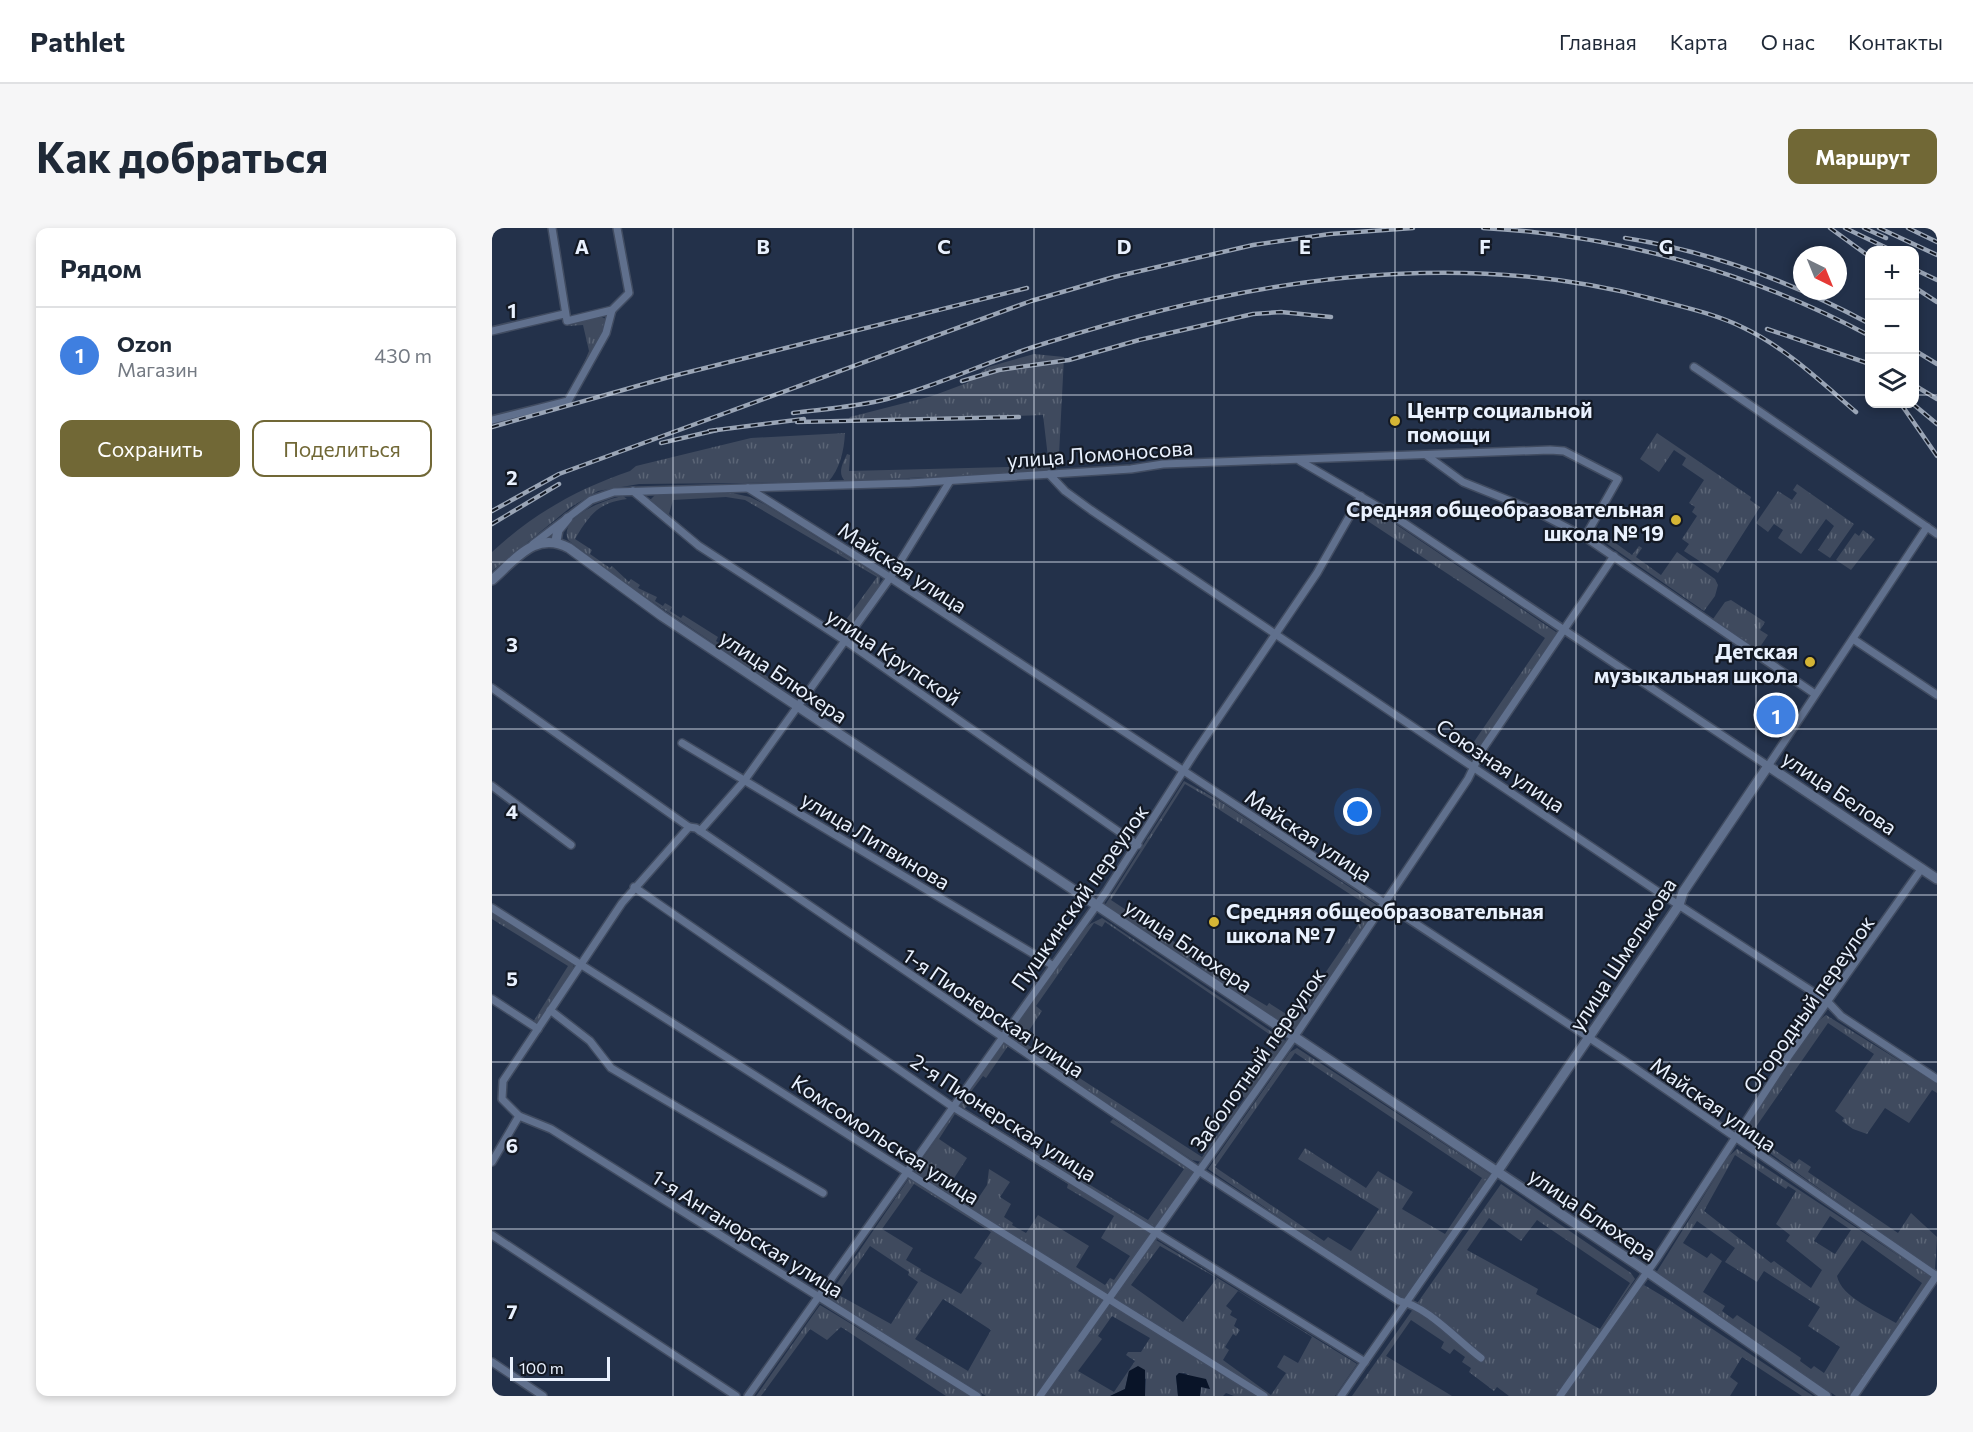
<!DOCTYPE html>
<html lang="ru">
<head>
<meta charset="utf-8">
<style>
  body { margin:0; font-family:Commissioner,sans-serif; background:#f6f6f7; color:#1f2937 }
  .controls { position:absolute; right:18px; top:18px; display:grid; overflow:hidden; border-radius:12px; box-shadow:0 3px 9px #0003 }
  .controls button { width:54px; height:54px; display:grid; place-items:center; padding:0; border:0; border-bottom:2px solid #e0e1e3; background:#fff; color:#1f2937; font:30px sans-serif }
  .compass { position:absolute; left:1301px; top:18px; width:54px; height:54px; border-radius:50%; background:#fff; box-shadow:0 3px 9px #0003; rotate:137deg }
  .scale { position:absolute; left:18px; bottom:15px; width:100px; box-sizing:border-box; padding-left:6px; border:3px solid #e9f1fe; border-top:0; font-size:16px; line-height:21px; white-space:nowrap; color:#e9f1fe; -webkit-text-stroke:4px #131924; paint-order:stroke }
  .you { position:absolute; left:866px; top:584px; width:21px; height:21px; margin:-15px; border:4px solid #fff; border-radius:50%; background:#1a73e8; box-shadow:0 0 0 9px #1a73e833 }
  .badge { display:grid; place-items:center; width:39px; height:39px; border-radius:50%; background:#716836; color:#fff; font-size:20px; font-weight:700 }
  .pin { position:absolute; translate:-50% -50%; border:3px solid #fff; box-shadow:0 2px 6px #0006 }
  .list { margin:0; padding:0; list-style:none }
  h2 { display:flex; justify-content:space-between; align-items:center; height:78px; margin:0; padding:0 24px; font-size:26px }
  h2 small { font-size:20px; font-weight:400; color:#747a83 }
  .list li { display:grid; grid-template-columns:39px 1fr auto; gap:18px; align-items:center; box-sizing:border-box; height:96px; padding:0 24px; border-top:2px solid #e0e1e3 }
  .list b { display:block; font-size:22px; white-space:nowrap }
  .list p { margin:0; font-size:20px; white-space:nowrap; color:#747a83 }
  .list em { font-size:20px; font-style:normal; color:#747a83 }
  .actions { display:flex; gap:12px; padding:18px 24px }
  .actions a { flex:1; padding:14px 0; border:2px solid #716836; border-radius:12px; text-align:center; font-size:21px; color:#716836 }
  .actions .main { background:#716836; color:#fff }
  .icon { flex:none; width:33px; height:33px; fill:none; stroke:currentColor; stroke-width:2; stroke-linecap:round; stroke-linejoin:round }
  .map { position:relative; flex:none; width:1445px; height:1168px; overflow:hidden; border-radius:12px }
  header { display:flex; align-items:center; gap:36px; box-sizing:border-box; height:84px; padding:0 30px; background:#fff; border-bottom:2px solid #e0e1e3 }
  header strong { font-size:28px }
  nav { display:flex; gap:33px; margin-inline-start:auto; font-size:21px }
  .intro { display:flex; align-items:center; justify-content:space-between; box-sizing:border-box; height:144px; padding:0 36px }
  h1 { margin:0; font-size:42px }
  .button { padding:15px 27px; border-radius:12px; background:#716836; color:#fff; font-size:21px; font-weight:700 }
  main { display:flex; gap:36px; padding:0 36px }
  aside { flex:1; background:#fff; border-radius:12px; box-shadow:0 3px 9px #0003 }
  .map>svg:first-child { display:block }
</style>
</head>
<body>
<header>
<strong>Pathlet</strong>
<nav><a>Главная</a><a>Карта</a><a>О нас</a><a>Контакты</a></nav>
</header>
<div class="intro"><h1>Как добраться</h1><a class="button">Маршрут</a></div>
<main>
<aside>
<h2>Рядом<small></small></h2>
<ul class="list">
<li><span class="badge" style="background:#3f7fe0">1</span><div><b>Ozon</b><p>Магазин</p></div><em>430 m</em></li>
</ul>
<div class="actions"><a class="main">Сохранить</a><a>Поделиться</a></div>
</aside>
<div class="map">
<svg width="1445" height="1168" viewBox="0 0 1445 1168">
  <defs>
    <pattern id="grass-tufts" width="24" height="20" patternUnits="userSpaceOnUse" patternTransform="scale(1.5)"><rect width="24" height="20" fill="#3f4a5e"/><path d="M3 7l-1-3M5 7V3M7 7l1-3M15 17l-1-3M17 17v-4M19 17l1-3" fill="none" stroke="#5b6576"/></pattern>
  </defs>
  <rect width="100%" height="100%" fill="#23314a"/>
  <!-- grass -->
  <g fill="url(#grass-tufts)" fill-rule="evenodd">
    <path d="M107,88L114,91L113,101L80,163L97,123L91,97L76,98Z"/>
    <path d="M542,126L572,129L567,227L565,239L561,243L353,253C345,245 351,235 355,226L358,227L357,243L557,238L551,187L354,195L358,189L440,168L475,155L496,139Z"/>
    <path d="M353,205C352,223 348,241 336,254L147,256L106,263L79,279L0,343V324C41,286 85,261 138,243L144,238L259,210Z"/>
    <path d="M1165,205L1259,269L1258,272L1268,279L1226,345L1192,323L1197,316L1190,311L1205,288L1200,284L1203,279L1197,275L1212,252L1190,237L1194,230L1182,222L1167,244L1148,231Z"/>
    <path d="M1305,256L1362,296L1338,330L1326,322L1342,298L1334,291L1309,326L1286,310L1291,302L1282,296L1276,304L1264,295L1286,263L1300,272L1305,265L1301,262Z"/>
    <path d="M240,265L258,269L274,277L388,349L387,359L352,408L345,404L385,349L253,272L234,269L181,272L177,286L188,297L157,273L163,267Z"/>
    <path d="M131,268L135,271C106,275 98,286 83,311L100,322L98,326L118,340L120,338L137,354L139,351L148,357L146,360L165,369L163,373L171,378L173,375L180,379L178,383L189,390L191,387L226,409L224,413L282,453L280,455L127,351L76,312C66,289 114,271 131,268Z"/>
    <path d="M870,278L877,279L896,291L1064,404L1063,410L984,525L977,521L1053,410L865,286Z"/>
    <path d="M1371,302L1383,311L1359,342L1344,332L1363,305L1367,308Z"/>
    <path d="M1111,306L1140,327L1147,318L1150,320L1144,329L1169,347L1185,324L1223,351L1226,357L1223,368L1212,383L1108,311Z"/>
    <path d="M1239,372L1273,394L1268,402L1276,407L1266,422L1221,391L1233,374Z"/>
    <path d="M692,553L726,572L886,678L801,803L708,742L713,734L741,752L738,756L775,778L777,775L802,791L878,679L720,577L722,573L693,556L619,672L707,730L702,738L613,677Z"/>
    <path d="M0,684L81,737L82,741L46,796L41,794L76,738L0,691Z"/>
    <path d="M610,690L795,814L754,871L748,866L786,812L613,694L610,699L602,695L544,778L550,783L530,813L710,929L745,878L749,880L710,934L700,932L516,809L592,702L598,696Z"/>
    <path d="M1334,787L1445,856V865L1440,862L1417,895L1393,880L1375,906L1361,901L1350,893L1352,890L1343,883L1382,826L1336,795L1259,906L1303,936L1307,931L1319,939L1316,944L1406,1005L1419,985L1445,1009L1443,1041L1437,1039L1254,908L1253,904C1269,880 1315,799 1334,787Z"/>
    <path d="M511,815L516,818L494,850L491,848L475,869L479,871L473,881L656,992L692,941L618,894L621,891L702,945L662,1002L467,878Z"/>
    <path d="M805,820L998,946L914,1070L905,1069L716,941L798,824ZM803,825L990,950L953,1006L910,981L921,964L886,943L874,960L813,920L806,931L887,981L859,1023L836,1009L832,1013L723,939Z"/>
    <path d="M463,883L659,1006L617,1067L424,947L423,942ZM463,886L576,956L575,960L622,988L609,1010L638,1028L622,1052L618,1050L613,1057L584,1039L597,1018L546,987L534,1005L520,997L521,995L512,989L519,976L508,969L518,954L497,941L495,957L485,972L479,968L476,972L457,958L475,930L447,911Z"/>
    <path d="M1245,921L1439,1049L1359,1168H1344L1164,1045L1236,929ZM1243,927L1294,961L1296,958L1304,963L1284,996L1298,1007L1294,1013L1330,1042L1319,1060L1282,1033L1279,1035L1212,983ZM1338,988L1359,1002L1343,1026L1322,1013ZM1205,993L1243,1020L1233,1034L1265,1054L1272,1043L1328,1079L1316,1098L1348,1119L1332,1145L1322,1138L1319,1141L1308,1133L1309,1130L1245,1087L1241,1091L1230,1083L1233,1078L1211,1064L1230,1033L1219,1025L1215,1030L1191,1015ZM1370,1012L1430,1055L1404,1095C1386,1084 1349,1069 1345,1048Z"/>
    <path d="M418,949L612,1073L544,1168H494L335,1070ZM422,956L499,1004L482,1030L490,1035L469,1066L428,1043L429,1041L414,1032L421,1020L390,1001ZM378,1018L417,1044L416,1047L426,1054L399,1096L345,1066ZM451,1071L499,1102L476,1143L423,1111Z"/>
    <path d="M1009,956L1139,1045L1143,1051L1064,1168H1017L1005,1159L1002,1163L977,1144L979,1140L970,1134L973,1129L962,1121L958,1126L949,1120L952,1114L919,1092L894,1128L960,1168H860ZM997,990L1029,1013L1045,992L1138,1055L1108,1101L1044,1066L1046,1061L975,1022Z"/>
    <path d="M664,1012L865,1136L843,1168H742L734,1165L731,1168H708L709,1158L718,1161L693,1145H687L684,1148L686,1168H653L654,1151L637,1143L633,1161L618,1168H552ZM668,1018L725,1050L691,1094L639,1057ZM746,1063L820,1109L806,1135L792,1127L785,1139L794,1145L779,1167L731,1132L737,1122L733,1119L741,1106L744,1108L748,1102L742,1098L745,1091L738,1087L740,1083L734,1078ZM620,1088L658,1110L649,1124H636L634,1127L643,1133L622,1164L586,1143L610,1111L606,1108Z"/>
    <path d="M1152,1057L1174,1070L1321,1168H1310L1250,1129L1238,1149L1246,1155L1238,1168H1073L1146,1062Z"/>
    <path d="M328,1077L478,1168H454L349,1099L335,1112L318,1101L269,1168H264Z"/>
  </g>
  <!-- water -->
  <g fill="#091428">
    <path d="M646,1138L653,1142V1168H618L633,1161L637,1143Z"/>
    <path d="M687,1145L714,1151L718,1161L709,1159L708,1168H686L684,1148Z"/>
  </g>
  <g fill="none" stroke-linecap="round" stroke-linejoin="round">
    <defs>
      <g id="street">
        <path d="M60,0L75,93L120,82L137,65L125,0"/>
        <path d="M0,103L72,86"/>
        <path d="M1202,139C1284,194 1364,250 1445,306"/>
        <path d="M0,192L76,173L114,105L120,82"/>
        <path d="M934,227L971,254L1043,283L1093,309L1323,466"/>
        <path d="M808,233L897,285L1276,538L1435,299"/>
        <path d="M557,246L573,263L599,282L1165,663L1335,773L1349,788L1445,851"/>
        <path d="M256,260L388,343L1131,832L1445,1048"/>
        <path d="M141,263L207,318L352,412L646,617"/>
        <path d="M41,316L99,272L122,264L418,255L639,241L671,236L1058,222L1072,223L1126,251L1093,309"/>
        <path d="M1361,411L1445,467"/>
        <path d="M0,460L197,599L204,600L707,943L907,1073C934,1077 966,1113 989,1130"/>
        <path d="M190,515L560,737"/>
        <path d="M0,558L79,617"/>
        <path d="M197,599L130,675L11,853L10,871L27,888L59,901L485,1168"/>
        <path d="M208,603L252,553L398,350L458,253"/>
        <path d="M142,659L461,879L873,1134"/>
        <path d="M0,680L490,992L772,1168"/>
        <path d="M0,771L46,801"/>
        <path d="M58,782L98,813L119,840L331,965"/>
        <path d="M0,934L27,888"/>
        <path d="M0,1007L244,1168"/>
        <path d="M0,1134L51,1168"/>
        <path d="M256,1168L614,664L702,526L825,345L869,268"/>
        <path d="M548,1168L807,802L976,551L990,522L1122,328"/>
        <path d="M849,1168L1005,944"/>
        <path d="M1068,1168L1165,1030L1296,829L1430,640"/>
        <path d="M1362,1168L1445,1047"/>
      </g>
      <g id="secondary">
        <path d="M64,313L66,302L76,290"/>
        <path d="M0,352C24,331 44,302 77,320L170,388L1147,1038L1334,1168"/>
        <path d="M1005,944L1187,677L1191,664L1276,538L1445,651"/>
      </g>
    </defs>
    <!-- street casing -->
    <use href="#street" stroke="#414c61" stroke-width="10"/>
    <!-- secondary casing -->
    <use href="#secondary" stroke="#414c61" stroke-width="12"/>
    <!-- street -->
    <use href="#street" stroke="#60708d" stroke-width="7"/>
    <!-- secondary -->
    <use href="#secondary" stroke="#60708d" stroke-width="9"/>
    <defs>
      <g id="rail">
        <path d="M991,0C1126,7 1258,44 1378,108"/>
        <path d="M1338,0L1378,29"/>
        <path d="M1353,0L1399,22"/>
        <path d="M1372,0L1394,10"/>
        <path d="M1387,0L1445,27"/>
        <path d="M1416,0L1445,14"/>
        <path d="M1133,10C1217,23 1302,55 1378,96"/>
        <path d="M1422,41L1445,52"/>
        <path d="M1422,59L1445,74"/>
        <path d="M1275,101L1378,136"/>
        <path d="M1422,122L1445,136"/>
        <path d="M1377,145L1378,146"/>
        <path d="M470,153L507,142L577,132L647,112L761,86L789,84L839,89"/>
        <path d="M1422,157L1445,171"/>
        <path d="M1409,176L1445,228"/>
        <path d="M1421,176L1445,196"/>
        <path d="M301,185C332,181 364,179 395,171C449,157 500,131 554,115C751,53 958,17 1161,71C1191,79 1224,86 1252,100C1294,120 1329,154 1364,184"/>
        <path d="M305,194L527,189"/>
        <path d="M0,199L177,149L535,60"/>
        <path d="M217,203L312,191"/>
        <path d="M169,215L225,202"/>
        <path d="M0,283L67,246L539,73L622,49L761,17L838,6L921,0"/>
        <path d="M0,296L67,256"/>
      </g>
    </defs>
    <!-- rail casing -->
    <use href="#rail" stroke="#9aa5b6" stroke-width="4.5"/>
    <!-- rail -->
    <use href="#rail" stroke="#131924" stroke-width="2" stroke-dasharray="7" stroke-linecap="butt"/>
  </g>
  <!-- grid -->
  <path fill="none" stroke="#e9f1fe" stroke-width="1.5" stroke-opacity="0.55" d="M181,0V1168M361,0V1168M542,0V1168M722,0V1168M903,0V1168M1084,0V1168M1264,0V1168M0,167H1378M1422,167H1445M0,334H1445M0,501H1445M0,667H1445M0,834H1445M0,1001H1445"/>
  <!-- markers -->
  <g fill="#d5b535" stroke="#131924" stroke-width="2">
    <circle cx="903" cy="193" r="6"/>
    <circle cx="1184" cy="292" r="6"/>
    <circle cx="1318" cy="434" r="6"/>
    <circle cx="722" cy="694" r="6"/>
  </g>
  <g text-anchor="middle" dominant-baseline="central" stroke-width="4.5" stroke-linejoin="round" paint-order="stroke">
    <!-- poi labels -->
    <g font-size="21" font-weight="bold" fill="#e9f1fe" stroke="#131924" text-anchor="start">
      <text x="915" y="181">Центр социальной<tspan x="915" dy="24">помощи</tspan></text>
      <text x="1172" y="280" text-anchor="end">Средняя общеобразовательная<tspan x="1172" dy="24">школа № 19</tspan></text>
      <text x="1306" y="422" text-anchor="end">Детская<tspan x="1306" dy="24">музыкальная школа</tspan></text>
      <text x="734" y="682">Средняя общеобразовательная<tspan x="734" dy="24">школа № 7</tspan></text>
    </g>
    <!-- street labels -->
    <g font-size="21" fill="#e9f1fe" stroke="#131924">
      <text transform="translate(608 225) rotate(-4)">улица Ломоносова</text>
      <text transform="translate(411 339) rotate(33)">Майская улица</text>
      <text transform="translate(402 428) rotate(34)">улица Крупской</text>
      <text transform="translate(292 448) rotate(34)">улица Блюхера</text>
      <text transform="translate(1009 537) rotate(34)">Союзная улица</text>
      <text transform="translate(1348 564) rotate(34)">улица Белова</text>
      <text transform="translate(817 607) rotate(34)">Майская улица</text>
      <text transform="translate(384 612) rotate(31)">улица Литвинова</text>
      <text transform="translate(587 669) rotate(-55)">Пушкинский переулок</text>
      <text transform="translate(697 717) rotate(34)">улица Блюхера</text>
      <text transform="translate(1130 726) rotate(-57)">улица Шмелькова</text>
      <text transform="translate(1316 776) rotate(-55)">Огородный переулок</text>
      <text transform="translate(502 784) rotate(34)">1-я Пионерская улица</text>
      <text transform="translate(765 831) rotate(-55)">Заболотный переулок</text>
      <text transform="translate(1222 876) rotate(35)">Майская улица</text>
      <text transform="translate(512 889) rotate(33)">2-я Пионерская улица</text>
      <text transform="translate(394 911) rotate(33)">Комсомольская улица</text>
      <text transform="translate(1101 986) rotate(34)">улица Блюхера</text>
      <text transform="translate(256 1005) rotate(32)">1-я Анганорская улица</text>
    </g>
  </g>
  <g font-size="20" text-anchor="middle" font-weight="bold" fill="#e9f1fe" stroke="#131924" stroke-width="4.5" stroke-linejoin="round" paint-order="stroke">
    <text x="90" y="26">A</text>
    <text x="271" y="26">B</text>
    <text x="452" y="26">C</text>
    <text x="632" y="26">D</text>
    <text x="813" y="26">E</text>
    <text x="993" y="26">F</text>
    <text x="1174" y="26">G</text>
    <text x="20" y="90">1</text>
    <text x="20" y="257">2</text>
    <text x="20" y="424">3</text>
    <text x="20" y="591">4</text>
    <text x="20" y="758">5</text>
    <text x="20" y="925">6</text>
    <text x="20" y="1091">7</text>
  </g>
</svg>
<div class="controls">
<button>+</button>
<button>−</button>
<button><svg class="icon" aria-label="layers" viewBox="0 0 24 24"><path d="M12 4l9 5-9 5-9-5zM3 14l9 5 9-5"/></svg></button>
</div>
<svg class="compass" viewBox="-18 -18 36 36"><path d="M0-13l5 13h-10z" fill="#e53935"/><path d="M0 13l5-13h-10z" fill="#747a83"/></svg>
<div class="scale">100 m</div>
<div class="you"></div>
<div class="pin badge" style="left:1284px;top:487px;background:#3f7fe0">1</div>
</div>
</main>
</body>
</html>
